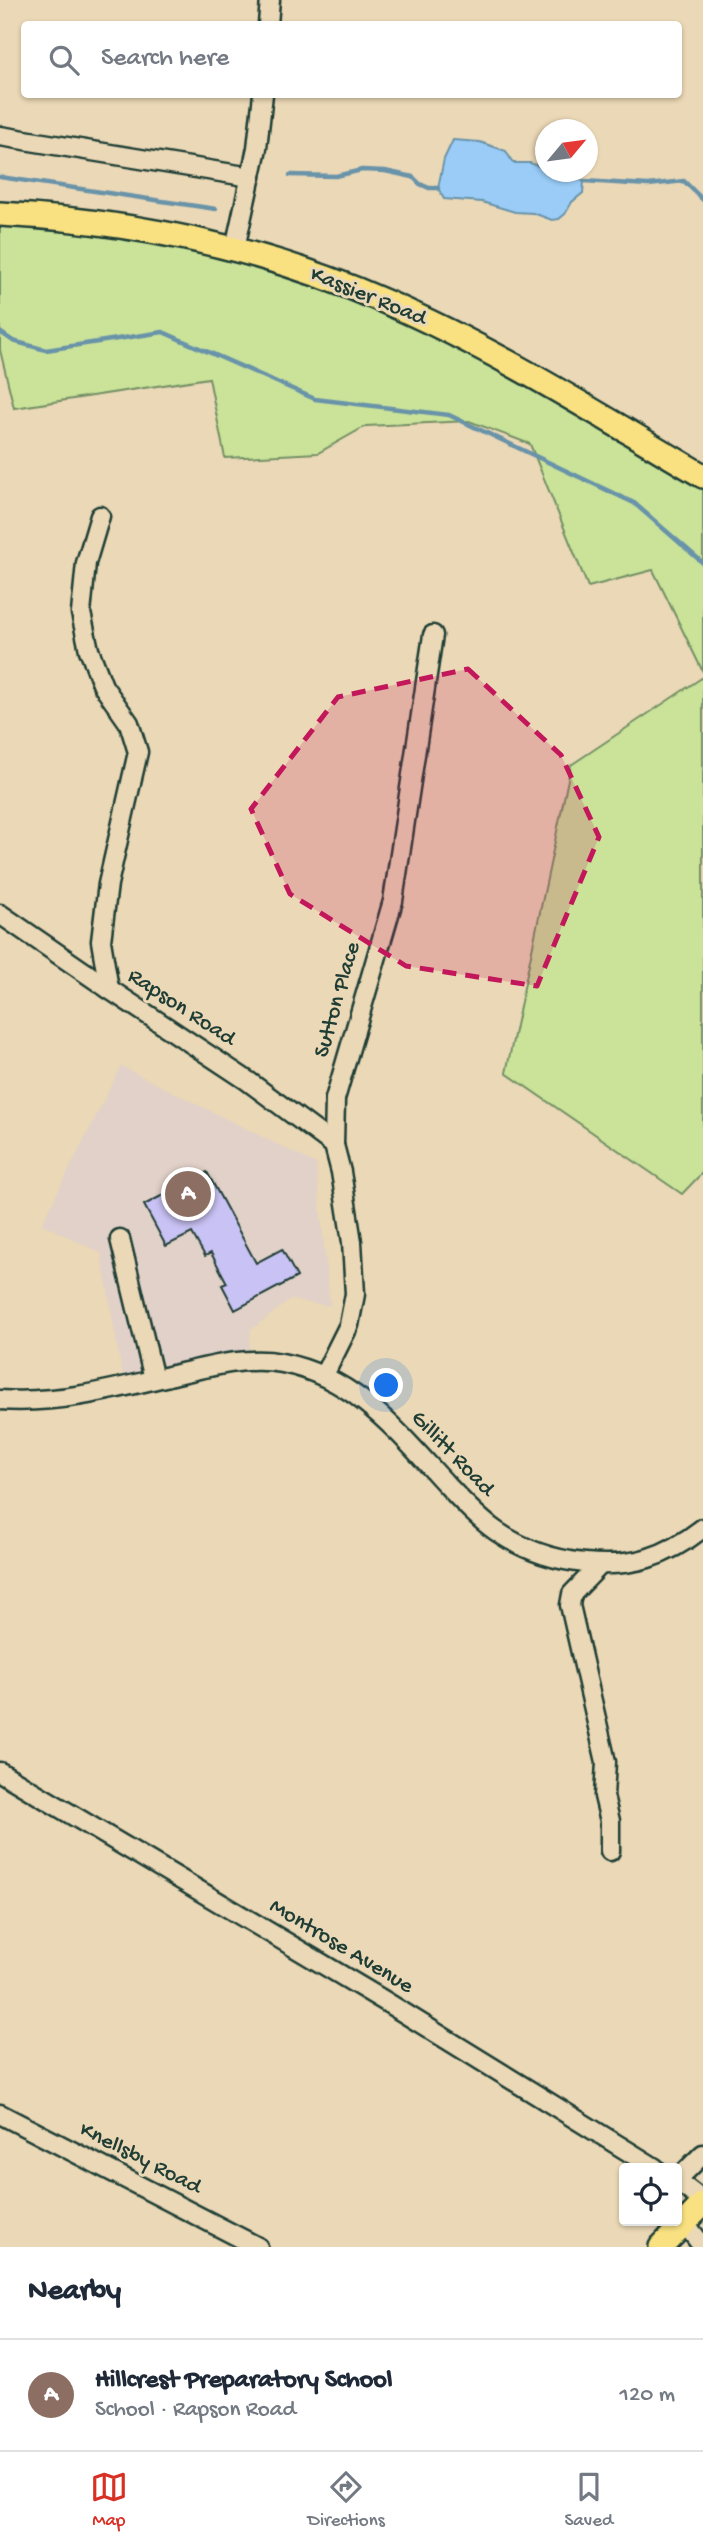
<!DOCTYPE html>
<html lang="en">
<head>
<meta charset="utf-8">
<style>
  body { margin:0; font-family:"Gochi Hand",sans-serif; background:#f6f6f7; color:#1f2937 }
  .controls { position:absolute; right:21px; bottom:21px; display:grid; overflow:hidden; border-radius:7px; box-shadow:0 2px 5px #0004 }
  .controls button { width:63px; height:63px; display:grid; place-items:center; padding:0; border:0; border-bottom:2px solid #e0e1e3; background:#fff; color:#1f2937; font:35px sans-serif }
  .compass { position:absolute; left:535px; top:119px; width:63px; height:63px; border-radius:50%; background:#fff; box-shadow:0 2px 5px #0004; rotate:61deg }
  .you { position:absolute; left:387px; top:1386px; width:24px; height:24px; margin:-18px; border:5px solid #fff; border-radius:50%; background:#1a73e8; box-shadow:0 0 0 10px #1a73e833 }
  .badge { display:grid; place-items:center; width:46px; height:46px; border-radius:50%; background:#d93025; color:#fff; font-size:23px; font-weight:700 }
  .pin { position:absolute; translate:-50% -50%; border:4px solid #fff; box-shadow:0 2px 7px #0006 }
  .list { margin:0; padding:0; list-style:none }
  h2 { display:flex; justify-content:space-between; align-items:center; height:91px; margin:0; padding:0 28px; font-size:30px }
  h2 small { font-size:23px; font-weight:400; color:#747a83 }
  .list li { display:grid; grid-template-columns:46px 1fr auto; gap:21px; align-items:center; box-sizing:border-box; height:112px; padding:0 28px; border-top:2px solid #e0e1e3 }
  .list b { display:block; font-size:26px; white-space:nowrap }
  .list p { margin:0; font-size:23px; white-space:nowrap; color:#747a83 }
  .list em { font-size:23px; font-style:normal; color:#747a83 }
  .icon { flex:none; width:38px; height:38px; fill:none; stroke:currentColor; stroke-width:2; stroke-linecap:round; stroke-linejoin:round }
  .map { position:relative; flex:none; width:703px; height:2247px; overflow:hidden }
  .search { position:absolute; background:#fff; box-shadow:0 2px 5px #0004; left:21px; right:21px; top:21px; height:77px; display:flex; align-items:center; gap:18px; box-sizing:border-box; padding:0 24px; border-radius:7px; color:#747a83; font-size:26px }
  .sheet { height:203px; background:#fff }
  nav { display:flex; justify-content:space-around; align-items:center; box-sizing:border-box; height:98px; border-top:2px solid #e0e1e3; background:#fff; font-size:19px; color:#747a83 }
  nav a { display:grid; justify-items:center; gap:4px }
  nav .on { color:#d93025 }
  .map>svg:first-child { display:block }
</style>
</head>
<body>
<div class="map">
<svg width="703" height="2247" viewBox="0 0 703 2247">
  <rect width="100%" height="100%" fill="#ebd8b6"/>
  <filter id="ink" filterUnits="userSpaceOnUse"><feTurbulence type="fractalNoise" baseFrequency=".0143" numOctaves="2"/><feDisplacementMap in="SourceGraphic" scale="14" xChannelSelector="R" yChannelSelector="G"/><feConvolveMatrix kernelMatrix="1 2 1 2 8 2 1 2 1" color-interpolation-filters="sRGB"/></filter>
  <g filter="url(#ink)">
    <!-- built -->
    <path fill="#e1d1c9" d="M121,1066L316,1164L330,1306L290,1300L251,1330L248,1356L123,1378L101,1253L42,1224Z"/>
    <!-- green -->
    <g fill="#cae399" stroke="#749066" stroke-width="2">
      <path d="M0,214L89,221L385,301L703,476V672L653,570L588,587L530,444L469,421L366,426L318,453L225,458L209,378L14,408L0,350Z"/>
      <path d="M703,677V1172L682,1194L506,1073L571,765Z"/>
    </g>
    <!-- water -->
    <path fill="#9accf7" stroke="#6993a9" stroke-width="2" d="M453,140L480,142L506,151L513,163H530L545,168L546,172H555L584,181L583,193L572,202L565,214L559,219L552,220L533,213L515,212L482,202L444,199L438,188L444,159Z"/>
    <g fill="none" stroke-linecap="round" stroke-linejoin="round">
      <!-- stream -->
      <g stroke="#6993a9" stroke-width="4.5">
        <path d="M290,175L336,176L362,170L385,171L413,177L420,184L429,188H438"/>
        <path d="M0,177L216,209"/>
        <path d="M584,181L648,185L684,181L703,200"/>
        <path d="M0,332L13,341L46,350L163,332L315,399L449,415L634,503L703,563"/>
      </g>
    </g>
    <!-- building -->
    <path fill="#c9c2f4" stroke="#1f3d34" stroke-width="2" d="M207,1172L256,1263L282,1249L297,1277L235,1310L222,1285L227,1283L211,1253L205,1256L192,1233L166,1246L144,1205Z"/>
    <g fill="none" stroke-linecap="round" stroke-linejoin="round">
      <defs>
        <g id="minor">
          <path d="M268,24L270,0"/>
          <path d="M0,136L251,177"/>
          <path d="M235,248L257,148L263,94"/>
          <path d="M100,516L86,563L81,613L89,650L103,686L129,723L138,752L108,884L101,941L109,989"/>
          <path d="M0,914L109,989L248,1081L334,1145"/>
          <path d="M120,1239L154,1379"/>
          <path d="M324,1375L349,1325L355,1294L352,1242L341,1172L334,1145L335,1099L393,901L433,635"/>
          <path d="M0,1400C60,1404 115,1389 173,1375C209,1367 245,1356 282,1363C355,1377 398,1432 446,1484C461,1500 477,1518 496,1531C522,1549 553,1560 585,1563C632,1568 666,1557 703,1528"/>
          <path d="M600,1565L572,1594L570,1605L606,1762L604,1796L610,1821V1851"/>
          <path d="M0,1772L383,2000L655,2168"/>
          <path d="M0,2114L258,2247"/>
          <path d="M677,2180L703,2154"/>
          <path d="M677,2181L703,2201"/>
          <path d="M685,2223L703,2247"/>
        </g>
        <g id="major">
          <path d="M0,214C133,221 264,248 386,302C497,350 599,415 703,476"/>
          <path d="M661,2247L703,2204"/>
        </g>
      </defs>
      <!-- minor casing -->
      <use href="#minor" stroke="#1f3d34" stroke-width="23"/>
      <!-- major casing -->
      <use href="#major" stroke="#1f3d34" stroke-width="28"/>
      <!-- minor -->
      <use href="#minor" stroke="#ebd8b6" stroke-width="18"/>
      <!-- major -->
      <use href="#major" stroke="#f9e181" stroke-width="23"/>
    </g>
  </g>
  <!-- marked area -->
  <path fill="#c2185b" fill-opacity="0.2" stroke="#c2185b" stroke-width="5" stroke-dasharray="14 9" stroke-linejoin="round" d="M468,669L561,755L599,837L537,986L406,966L290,894L251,809L338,697Z"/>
  <g text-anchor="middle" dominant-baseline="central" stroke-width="6" stroke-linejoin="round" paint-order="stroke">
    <!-- street labels -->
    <g font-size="23" fill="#1f3d34" stroke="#ebd8b6">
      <text transform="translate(368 297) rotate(22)">Kassier Road</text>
      <text transform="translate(338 1000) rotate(-74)">Sutton Place</text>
      <text transform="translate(181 1008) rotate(33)">Rapson Road</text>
      <text transform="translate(452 1454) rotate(46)">Gillitt Road</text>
      <text transform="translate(341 1947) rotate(31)">Montrose Avenue</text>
      <text transform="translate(140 2159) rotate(27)">Knellsby Road</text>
    </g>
  </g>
</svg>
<div class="controls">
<button><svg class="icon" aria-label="locate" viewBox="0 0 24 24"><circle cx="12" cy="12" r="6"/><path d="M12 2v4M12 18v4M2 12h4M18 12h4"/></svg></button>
</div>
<svg class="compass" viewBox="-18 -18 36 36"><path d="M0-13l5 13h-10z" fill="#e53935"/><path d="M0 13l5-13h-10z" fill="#747a83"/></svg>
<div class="you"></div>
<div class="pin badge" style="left:188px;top:1194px;background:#8d6e63">A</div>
<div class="search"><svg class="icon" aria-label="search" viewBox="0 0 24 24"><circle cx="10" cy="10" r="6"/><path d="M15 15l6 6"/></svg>Search here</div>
</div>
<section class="sheet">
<h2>Nearby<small></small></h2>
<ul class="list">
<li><span class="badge" style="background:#8d6e63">A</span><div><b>Hillcrest Preparatory School</b><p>School · Rapson Road</p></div><em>120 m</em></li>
</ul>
</section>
<nav>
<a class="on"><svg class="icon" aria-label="map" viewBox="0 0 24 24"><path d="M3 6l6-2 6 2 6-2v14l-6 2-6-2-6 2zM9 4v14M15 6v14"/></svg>Map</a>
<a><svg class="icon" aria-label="directions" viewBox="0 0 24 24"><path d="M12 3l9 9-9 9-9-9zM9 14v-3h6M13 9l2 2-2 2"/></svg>Directions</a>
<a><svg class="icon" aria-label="saved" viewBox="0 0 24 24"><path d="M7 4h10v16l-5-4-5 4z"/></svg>Saved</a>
</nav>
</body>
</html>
